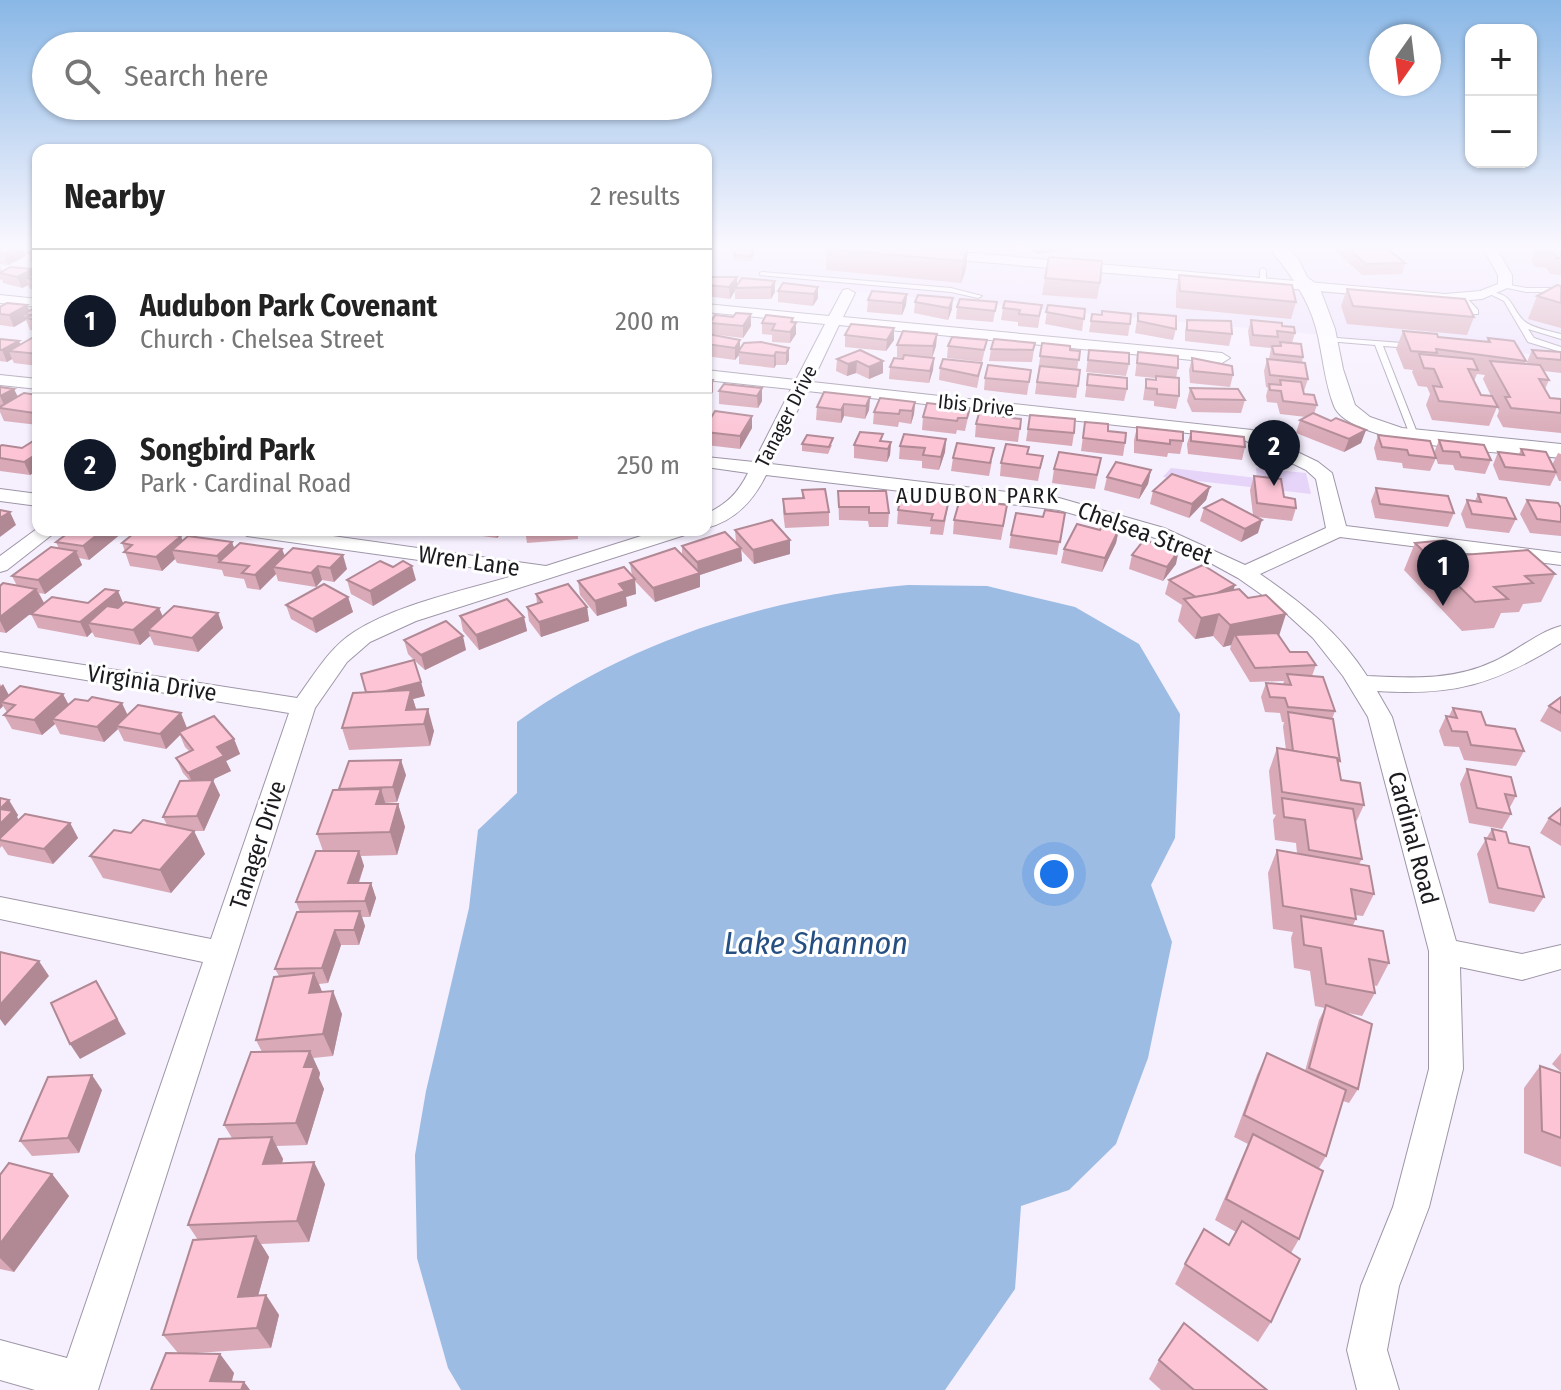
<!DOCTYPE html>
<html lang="en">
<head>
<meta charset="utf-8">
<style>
  body { margin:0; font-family:"Fira Sans Condensed",sans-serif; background:#f6f6f6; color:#222 }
  .controls { position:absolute; right:24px; top:24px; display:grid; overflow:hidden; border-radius:16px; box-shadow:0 2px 6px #0004 }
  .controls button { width:72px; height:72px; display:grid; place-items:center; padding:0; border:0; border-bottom:2px solid #e0e0e0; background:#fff; color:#222; font:40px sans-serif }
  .compass { position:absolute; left:1369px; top:24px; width:72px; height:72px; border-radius:50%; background:#fff; box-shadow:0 2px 6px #0004; rotate:194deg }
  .you { position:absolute; left:1054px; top:874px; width:28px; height:28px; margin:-20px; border:6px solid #fff; border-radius:50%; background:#1a73e8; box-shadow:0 0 0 12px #1a73e833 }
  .badge { display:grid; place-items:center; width:52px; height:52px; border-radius:50%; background:#111827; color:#fff; font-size:26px; font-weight:700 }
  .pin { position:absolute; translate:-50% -66px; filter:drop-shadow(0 2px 4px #0008) }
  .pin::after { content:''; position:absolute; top:42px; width:28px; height:24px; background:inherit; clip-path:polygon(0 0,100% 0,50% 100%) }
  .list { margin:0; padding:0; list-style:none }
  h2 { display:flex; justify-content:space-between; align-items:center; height:104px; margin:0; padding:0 32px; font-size:34px }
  h2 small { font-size:26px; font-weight:400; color:#767676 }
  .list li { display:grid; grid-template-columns:52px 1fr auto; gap:24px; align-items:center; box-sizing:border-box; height:144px; padding:0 32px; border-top:2px solid #e0e0e0 }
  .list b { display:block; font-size:30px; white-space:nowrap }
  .list p { margin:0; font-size:26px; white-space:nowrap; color:#767676 }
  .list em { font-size:26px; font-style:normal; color:#767676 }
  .icon { flex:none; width:44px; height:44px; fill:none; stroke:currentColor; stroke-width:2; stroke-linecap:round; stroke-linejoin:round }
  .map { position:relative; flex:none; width:1561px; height:1390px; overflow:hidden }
  .search { position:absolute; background:#fff; box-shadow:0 2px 6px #0004; left:32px; top:32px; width:680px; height:88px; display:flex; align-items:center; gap:20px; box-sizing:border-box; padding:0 28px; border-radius:44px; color:#767676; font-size:30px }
  .panel { position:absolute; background:#fff; box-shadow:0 2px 6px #0004; left:32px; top:144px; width:680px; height:392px; border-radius:16px }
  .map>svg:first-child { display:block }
</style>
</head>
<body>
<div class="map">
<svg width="1561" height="1390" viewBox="0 0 1561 1390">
  <rect width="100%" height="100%" fill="#f6effe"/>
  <!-- built -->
  <path fill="#ede1fb" d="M706,246H1561V357L706,278Z"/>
  <!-- green -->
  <path fill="#e6d4f9" d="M1171,468L1257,478L1256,468L1306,473L1311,494L1163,477Z"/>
  <!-- water -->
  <path fill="#9cbce4" d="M908,585L987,586L1075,607L1139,644L1180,714L1175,838L1151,885L1172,942L1148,1058L1116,1144L1069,1190L1021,1206L1015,1289L945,1390H461L448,1368L417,1258L415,1155L426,1091L469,908L478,830L517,793V722C631,640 770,597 908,585Z"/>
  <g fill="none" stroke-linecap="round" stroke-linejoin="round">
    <defs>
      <g id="service">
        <path d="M1263,268L1266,270V282L1263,284L1260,282V270Z"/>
        <path d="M762,272L951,288L982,296L978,298L951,292L760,275V273Z"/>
        <path d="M1505,284L1526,288H1561V292H1526L1503,287V285Z"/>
        <path d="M1490,292C1513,294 1510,306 1523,320C1531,328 1550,331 1561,334V339L1528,329L1534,338L1561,347V352L1528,342L1504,301L1490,294Z"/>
        <path d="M1458,295H1464L1478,310V314H1472L1458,299Z"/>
        <path d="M1324,337L1415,344L1416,346L1412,348L1383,346L1418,435L1417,437H1411L1410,435L1375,345L1327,341H1324Z"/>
      </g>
      <g id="minor">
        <path d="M1482,246H1495L1512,275V286L1482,299L1445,302L936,258L929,254L936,250L1445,294L1480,291L1498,284V275Z"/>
        <path d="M848,289L855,293L843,317L1222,353L1230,358L1222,363L839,325L812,382L1252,430L1318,462L1332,473L1346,526L1561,553V565L1340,537L1260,574C1301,602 1340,633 1367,676C1412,678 1453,681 1495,661C1517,651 1538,632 1561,626V643C1495,684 1455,696 1377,691L1392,717L1456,941L1522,954L1561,945V969L1522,980L1460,967L1463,1069L1429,1207L1399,1286L1387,1350L1399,1390H1357L1347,1350L1361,1286L1393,1207L1429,1069V951L1368,717L1343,676L1313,638L1278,606L1238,578L1196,555L1150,536L1059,510L766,475C753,501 735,521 706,528V514C727,504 738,493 748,473L706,467V457L754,462L791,389L706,380V370L796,380L825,324L706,312V304L829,316L843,290ZM807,391L1242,439L1306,470L1316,479L1326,528L1245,565L1164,528L1059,498L771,464Z"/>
        <path d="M0,295L38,299V307L0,303Z"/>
        <path d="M0,375L38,379V389L0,385Z"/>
        <path d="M0,489L38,494V506L0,501Z"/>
        <path d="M38,528L58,530L7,570L0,572V556Z"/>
        <path d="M237,530H290L546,566L660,530H691L688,534L416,621L370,642L347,662L315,708L98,1390H35L0,1380V1340L67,1358L203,962L0,919V897L211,939L289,713L0,666V652L297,698C314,675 329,648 354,632C399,603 468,590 519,574L247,536Z"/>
      </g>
      <path id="tertiary" d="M1268,246H1285L1298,258L1307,277L1319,286L1335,329L1343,369L1355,405L1370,417L1402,428L1561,444V458C1517,453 1351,448 1334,406C1324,381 1323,354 1316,328C1307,295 1289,273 1268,246Z"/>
    </defs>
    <!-- service casing -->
    <use href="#service" stroke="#9e96a7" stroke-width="2"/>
    <!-- minor casing -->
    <use href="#minor" stroke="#9e96a7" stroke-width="2"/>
    <!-- tertiary casing -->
    <use href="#tertiary" stroke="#9e96a7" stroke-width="2"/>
    <!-- service -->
    <use href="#service" fill="#fff" fill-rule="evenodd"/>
    <!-- minor -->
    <use href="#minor" fill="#fff" fill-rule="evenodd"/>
    <!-- tertiary -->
    <use href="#tertiary" fill="#fff" fill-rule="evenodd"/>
  </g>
  <!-- wall -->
  <g fill="#d9a9b7" fill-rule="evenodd">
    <path d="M0,246H22L26,256L8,265L0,264Z"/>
    <path d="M1024,246H1090L1037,254Z"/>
    <path d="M1330,246H1442V247L1386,248L1405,263L1402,274L1362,275Z"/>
    <path d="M1523,246H1561V275L1550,274L1546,268L1535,267L1531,261L1536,248L1524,247Z"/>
    <path d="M38,248V264H32L28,253Z"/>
    <path d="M968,248L966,269L961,283L826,270V249Z"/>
    <path d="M734,255H754L750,261L734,260Z"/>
    <path d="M0,267L2,271L35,273L38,272V290L30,289L28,285L22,288L3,283L2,279L0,280Z"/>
    <path d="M1179,275L1296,302L1291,319L1176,308V291Z"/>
    <path d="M706,277H737V285L775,281V292L771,299H735V291L730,299L706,296Z"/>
    <path d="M1045,278L1100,283L1097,299L1042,295Z"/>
    <path d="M1561,286V328L1528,319L1537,296Z"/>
    <path d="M818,287V298L813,306L778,302V291Z"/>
    <path d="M1347,289L1474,317L1467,335L1347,324L1341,306Z"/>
    <path d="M907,294L906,305L902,315L867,312L868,300Z"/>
    <path d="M915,302L952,309L948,320L914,313Z"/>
    <path d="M997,302L993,322L956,319L957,307Z"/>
    <path d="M1042,305L1038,328L1018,326V322L1001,320L1003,308Z"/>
    <path d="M1048,305L1085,309L1082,331L1045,324Z"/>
    <path d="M38,306V331L30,330L26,320L14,327L0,325V307L30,311Z"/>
    <path d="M1138,313L1176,329L1173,340L1135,333Z"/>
    <path d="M751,314V326L743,338L711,334L710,323Z"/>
    <path d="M1092,314L1130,324L1128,336L1089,332Z"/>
    <path d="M793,318V322L796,323V334L790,343L772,342V335L762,334V323Z"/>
    <path d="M1187,320L1232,334L1229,346L1185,341V331Z"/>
    <path d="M1251,320L1282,326L1295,333L1292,343L1303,357L1302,363L1308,379L1304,391V394L1317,405L1314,414L1331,421L1366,430L1361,443L1344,452L1296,433L1300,420L1306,417L1280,414L1277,403L1267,402L1266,396L1268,388L1266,387L1264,371L1267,359H1269L1271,348L1250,346L1248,331Z"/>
    <path d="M1403,331L1438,337L1486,342L1488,338L1526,361L1525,364H1528L1527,362L1532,350L1561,352V373L1544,371L1549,380L1545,389L1550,398L1561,399V433L1503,427L1497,416L1499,411L1497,407L1489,426L1432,420L1426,405L1430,394L1427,387L1418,386L1412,372L1413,370L1404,369L1396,349ZM1477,374L1485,375L1483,379L1491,396L1481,395L1474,381Z"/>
    <path d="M937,334L936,346L932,358H934L933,370L929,383L889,379L890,367L903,358L897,357V345Z"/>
    <path d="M845,335L894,340L886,351L845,347Z"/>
    <path d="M38,338V366L14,363L12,359L7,362L0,361V339L21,344Z"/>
    <path d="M706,338L740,340V349L789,348V360L786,365H776L774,368L739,364V355L735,360L706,356Z"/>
    <path d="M987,340L982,362L947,358L948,346Z"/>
    <path d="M1035,343L1032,362L989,361L991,349Z"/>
    <path d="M1042,343L1080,351L1077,370H1080L1076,398L1035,394Z"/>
    <path d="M1089,350L1129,364L1126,376L1086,372Z"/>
    <path d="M1138,352L1178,368L1176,378L1179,396L1176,409L1154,406V401L1143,400L1146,379L1155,380V378L1135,376Z"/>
    <path d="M1192,358L1233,375L1230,387L1190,383L1189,370Z"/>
    <path d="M837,359L883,361V373L869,379L856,373L847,376L836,371Z"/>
    <path d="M982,363L977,388L939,380L940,368Z"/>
    <path d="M1031,370L1027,395L984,390L985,378Z"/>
    <path d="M1088,374L1127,389L1124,401L1085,397Z"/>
    <path d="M0,387L17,396L38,395V425L4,421L0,412Z"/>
    <path d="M762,388V401L758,408L719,404V391Z"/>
    <path d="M1190,388L1245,400L1241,413L1192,412L1187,401Z"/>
    <path d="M870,397L869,410L865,419L844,416L841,423L816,420L817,407Z"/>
    <path d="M915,402L914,414L911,424L899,422L898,427L873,424L874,412Z"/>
    <path d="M970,408L965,431L957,430L956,434L922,430L923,417Z"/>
    <path d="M1030,415L1074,433L1072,446L1026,441Z"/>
    <path d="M752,416V428L740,449L706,445V426Z"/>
    <path d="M997,416L1021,419L1018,442L975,437L976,424Z"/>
    <path d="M1085,422L1125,443L1123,456L1081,451Z"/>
    <path d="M1137,427L1183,441L1180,454L1168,453L1167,457L1134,453V440Z"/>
    <path d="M1191,431L1245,447L1242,460L1188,454L1187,444Z"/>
    <path d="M1378,435L1434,453L1439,440L1491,460L1485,474L1455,470L1453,465L1438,464L1436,458L1430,471L1403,468L1402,463L1377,460L1374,448Z"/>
    <path d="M38,438V470L30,475L0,471V446L22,448Z"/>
    <path d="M946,439L945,452L939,470L922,468V461L899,459L900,446Z"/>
    <path d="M882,441L891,442L890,455L887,462L854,458V445Z"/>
    <path d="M802,444L832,445L828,454L802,451Z"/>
    <path d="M1521,449L1552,465L1558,453L1561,454V481H1559L1556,474L1550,486L1499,480L1493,465L1498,452L1519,454Z"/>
    <path d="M1028,454L1043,456L1038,481L1000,476L1001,463Z"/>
    <path d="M953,458L992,461L989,476L951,471Z"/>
    <path d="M1101,458L1095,489L1052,483L1054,469Z"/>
    <path d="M1151,470L1148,484L1139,499L1104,490L1107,477Z"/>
    <path d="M1254,476L1296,508L1292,521L1257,517L1258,533L1241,542L1200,521L1204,508L1253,515L1250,490Z"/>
    <path d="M1210,487L1206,500L1189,518L1150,504L1153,491Z"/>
    <path d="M1376,488L1454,513L1448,527L1375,518L1371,501Z"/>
    <path d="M802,490L829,512V526L785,528L783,512V499L802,498Z"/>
    <path d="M838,491L889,513L888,527H869L868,521L839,520Z"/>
    <path d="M1478,494L1516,519L1509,533L1466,528L1461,514L1467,500L1475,501Z"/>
    <path d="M949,500L943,535L930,534L931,527L897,524L898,510Z"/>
    <path d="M1527,500L1561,522V536L1530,533L1520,514Z"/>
    <path d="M1065,513L1057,555L1009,548L1011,535L1043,517Z"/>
    <path d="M1005,519L1001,540L953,534L954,520Z"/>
    <path d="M1119,529L1116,543L1102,572L1061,563L1064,549L1100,530Z"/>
    <path d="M72,530H121L122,533L89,560L79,558L82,565L45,594L39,593L44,603L6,633L0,632V586H17L12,576L59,549L56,542Z"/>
    <path d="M459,530H504L497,538L460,533Z"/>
    <path d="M525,530H578V539L527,543Z"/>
    <path d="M735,530L790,540V554L754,564L741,550L742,561L700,575V587L655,602L635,581L636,594L626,597L627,606L597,616L580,595L578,581L632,576L630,563L682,555V546L736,542Z"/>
    <path d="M182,541L232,542L234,548L282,549L285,556L347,569L334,582L322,580L316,587L278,581L276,574L260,590L247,588L244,579L224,576L222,570L177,563L175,559L162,571L130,566L122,543Z"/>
    <path d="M1415,543L1462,555L1555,574L1541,602L1523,604L1519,612L1501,613L1494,628L1462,631L1404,570Z"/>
    <path d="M1132,555L1176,564L1163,581L1129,569Z"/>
    <path d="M347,580H416L373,606L351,594Z"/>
    <path d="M1169,580L1234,590L1279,636L1290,652L1316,665L1312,676L1335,711L1332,719L1340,761L1338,765L1341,780L1364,805L1355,824L1362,859L1359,864L1374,894L1363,916L1355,915L1356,919L1353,925L1389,963L1377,986L1373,985L1375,993L1362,1016L1344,1012L1358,1089L1349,1103L1343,1101L1326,1156L1319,1168L1299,1239L1291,1253L1271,1322L1258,1342L1175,1284L1185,1264L1229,1245L1236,1232L1215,1220L1248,1144L1234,1137L1257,1075L1267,1053L1305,1071L1319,1020L1325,1008L1315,1006L1310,971L1294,968L1291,938L1293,932L1273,929L1268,873L1277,850L1297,853L1296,843L1275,840L1273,820L1276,815L1273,814L1269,771L1277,748L1286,750L1283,727L1284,722H1282L1280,713L1265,712L1261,697L1266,683L1283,684L1284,681L1250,682L1230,649L1231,645L1223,647L1213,636L1195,639L1178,621L1182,605L1165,594Z"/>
    <path d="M118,591L123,604L159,608L163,617L218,613L223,628L198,652L154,645L150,636L140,645L95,637L92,632L87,637L38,628L31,614L88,603Z"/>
    <path d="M536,594L587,607L589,621L541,637L529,621L527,607L537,603Z"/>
    <path d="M348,597L353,612L316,633L291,619L286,605Z"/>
    <path d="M460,616L524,617L527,631L479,650L463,631Z"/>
    <path d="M404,640L466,650L425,670L414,660L425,696L413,699L416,709L434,731L430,746L349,750L342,728L366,692L414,660L408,654Z"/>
    <path d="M0,684L9,696L69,704L128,715L234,739L240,754L226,761L231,771L211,780L220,795L204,831H194L205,854L171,893L103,878L90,856L131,833L167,825L163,817L190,781L183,773L176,758L189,751L185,747L180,735L166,749L124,741L118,729L104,742L60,734L55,724L42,735L12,729L4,715L7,712L3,706L0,709Z"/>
    <path d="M1561,697V732L1540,721L1549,706Z"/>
    <path d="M1453,708L1486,725L1524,751L1516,766L1464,760L1459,747L1444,746L1439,731L1446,716H1449Z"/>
    <path d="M1467,769L1516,796L1509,809L1511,814L1502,829L1469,823L1460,784Z"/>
    <path d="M406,775L397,802L385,803L386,804H398L405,827L397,855L361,856L364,866L359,883H371L376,898L370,917H362L365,926L359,945H341L328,983L319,984L322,992L342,1014L333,1056L313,1058L320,1073L319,1078L324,1089L307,1145L276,1146L283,1159L282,1164L325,1184L309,1242L261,1244L269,1257L258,1296L266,1295L279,1315L271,1348L196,1353L220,1354L234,1373L232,1381L244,1382L250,1390H151L178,1353L163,1335L198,1240L188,1225L232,1138L224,1125L262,1052L256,1040L279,976L275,969L300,912L296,902L323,851L317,834L339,790V789Z"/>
    <path d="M0,798L18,815L17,817L18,820L70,823L78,838L53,864L8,855L2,846L0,848Z"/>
    <path d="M1561,808V846L1540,833L1549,818Z"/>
    <path d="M1492,829L1509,843L1544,897L1534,912L1489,903L1477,854Z"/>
    <path d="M1561,1053V1072L1552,1064Z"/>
    <path d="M1540,1066L1561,1073V1167L1524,1153V1088Z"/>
    <path d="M102,1090L79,1153L32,1156L20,1141Z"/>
    <path d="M52,1174L69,1196L14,1272L0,1269V1175Z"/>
    <path d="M1159,1360L1267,1390H1161L1149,1379Z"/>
  </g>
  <!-- shaded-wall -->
  <g fill="#b08995">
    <path d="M22,246L26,256L8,265L4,254Z"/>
    <path d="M1038,246H1090L1037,254Z"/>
    <path d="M1204,246H1224L1204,249Z"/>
    <path d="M968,248L966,269L961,283L963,261Z"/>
    <path d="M754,249V255L750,261V256Z"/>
    <path d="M33,269L37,279L25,278L28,285L22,288L17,277Z"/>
    <path d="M737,277V288H735V291L730,299L729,287Z"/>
    <path d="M775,281V292L771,299V287Z"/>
    <path d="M818,287V298L813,306L814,294Z"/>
    <path d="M907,294L906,305L902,315V303Z"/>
    <path d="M953,298L952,309L948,320L949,308Z"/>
    <path d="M27,305L31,315L24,314L26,320L14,327L9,315Z"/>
    <path d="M709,312V324L706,328V316Z"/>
    <path d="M751,314V326L743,338V326Z"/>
    <path d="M793,318V327L796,323V334L790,343L791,322Z"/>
    <path d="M894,328V340L886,351L887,340Z"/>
    <path d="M937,334L936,346L932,358L933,346Z"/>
    <path d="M740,340V352H738L739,355L735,360V348Z"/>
    <path d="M19,341L24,353L9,351L12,359L7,362L2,350Z"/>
    <path d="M789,348V360L786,365V353Z"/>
    <path d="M776,352V365L774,368V356Z"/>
    <path d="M934,358L933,370L929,383L930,371Z"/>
    <path d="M857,361L856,373L847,376L848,364Z"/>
    <path d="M883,361V373L869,379V367Z"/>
    <path d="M713,380V392L706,403V390Z"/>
    <path d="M762,388V401L758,408L757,396Z"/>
    <path d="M14,389L20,401L6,409L0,396Z"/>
    <path d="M870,397L869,410L865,419L866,406Z"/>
    <path d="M915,402L914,414L911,424L912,411Z"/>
    <path d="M844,404V416L841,423V410Z"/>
    <path d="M752,416V428L740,449V436Z"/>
    <path d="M1366,430L1361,443L1344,452L1349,439Z"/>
    <path d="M946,439L945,452L939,470L941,457Z"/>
    <path d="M891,442L890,455L887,462L888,449Z"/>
    <path d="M38,453V470L30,475L24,462Z"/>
    <path d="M1151,470L1148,484L1139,499L1142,486Z"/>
    <path d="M1210,487L1206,500L1189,518L1192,504Z"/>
    <path d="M10,512L16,525L0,537V518Z"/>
    <path d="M1262,520L1258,533L1241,542L1245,529Z"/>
    <path d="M1119,529L1116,543L1102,572L1105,558Z"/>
    <path d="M103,530H121L122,533L89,560L83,546Z"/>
    <path d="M496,530H504L497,538Z"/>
    <path d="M181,536L186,550H172L175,559L162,571L156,557Z"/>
    <path d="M790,540V554L754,564L753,550Z"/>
    <path d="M232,542L237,556L219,562L222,570L217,556Z"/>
    <path d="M741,548L742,561L700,575V587L655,602L653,588L698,573L697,562Z"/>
    <path d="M282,549L287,563L273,567L276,574L260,590L255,575Z"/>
    <path d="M1179,550L1176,564L1163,581L1167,567Z"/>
    <path d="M76,551L82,565L45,594L38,580Z"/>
    <path d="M343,555L347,569L334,582L330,568Z"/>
    <path d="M318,566L322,580L316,587L311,573Z"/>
    <path d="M412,566L416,580L373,606L370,591Z"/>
    <path d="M635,579L636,594L626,597L627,606L597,616L595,601L619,584Z"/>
    <path d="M1235,585L1231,599L1196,614L1200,600Z"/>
    <path d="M36,589L44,603L6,633L0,621V617Z"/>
    <path d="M118,591L124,605L88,623L92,632L87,637L80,622Z"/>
    <path d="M348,597L353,612L316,633L312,619Z"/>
    <path d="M587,607L589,621L541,637L539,622Z"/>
    <path d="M159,608L165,622L148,630L150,636L140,645L133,630Z"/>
    <path d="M218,613L223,628L198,652L192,638Z"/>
    <path d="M1219,614L1213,636L1195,639L1201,618Z"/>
    <path d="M1286,614L1279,636L1235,635L1231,645L1223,647L1230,625Z"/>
    <path d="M524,617L527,631L479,650L476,635Z"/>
    <path d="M463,636L466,650L425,670L421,655Z"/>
    <path d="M421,682L425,696L413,699L417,712L406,710L367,695Z"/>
    <path d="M3,684L11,699L1,702L3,706L0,709V687Z"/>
    <path d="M63,694L71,709L52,719L55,724L42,735L34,720Z"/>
    <path d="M122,703L129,718L116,726L118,729L104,742L97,727Z"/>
    <path d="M428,709L434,731L430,746L424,724Z"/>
    <path d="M181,713L187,728L179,732L180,735L166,749L160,734Z"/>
    <path d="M234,739L240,754L226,761L231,771L195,788L188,773L217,747Z"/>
    <path d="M401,760L406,775L397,802L393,787Z"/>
    <path d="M213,780L220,795L204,831L197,816Z"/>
    <path d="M381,789L388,812L376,804Z"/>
    <path d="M9,800L18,815L17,817L22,826L0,840V809Z"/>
    <path d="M398,804L405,827L397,855L390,832Z"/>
    <path d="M70,823L78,838L53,864L44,849Z"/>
    <path d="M194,831L205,854L171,893L160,870Z"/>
    <path d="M359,851L364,866L353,898L348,883Z"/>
    <path d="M371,883L376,898L370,917L365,901Z"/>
    <path d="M360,911L365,926L359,945L354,930Z"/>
    <path d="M335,930L341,945L328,983L322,968Z"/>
    <path d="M39,961L49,976L5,1026L0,1019V1005Z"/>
    <path d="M314,973L324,996L309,993Z"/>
    <path d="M96,981L126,1034L80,1059L70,1044Z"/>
    <path d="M333,991L342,1014L333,1056L323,1034Z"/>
    <path d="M310,1051L320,1073L319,1078L324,1089L307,1145L296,1123L304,1067Z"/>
    <path d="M92,1075L102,1090L79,1153L68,1138Z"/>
    <path d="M272,1137L283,1159L275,1186L263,1164Z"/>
    <path d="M314,1162L325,1184L309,1242L297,1221Z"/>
    <path d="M52,1174L69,1196L14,1272L0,1258V1244Z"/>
    <path d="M256,1236L269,1257L252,1317L238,1297Z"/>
    <path d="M266,1295L279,1315L271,1348L257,1328Z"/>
    <path d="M220,1354L234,1373L229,1390L210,1381Z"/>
    <path d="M244,1382L250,1390H241Z"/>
  </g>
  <!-- building -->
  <g fill="#fcc4d5" stroke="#b08995" stroke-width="2">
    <path d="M0,246H21L4,254H0Z"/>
    <path d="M828,246H951L968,248L963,261L826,249Z"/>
    <path d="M1345,246H1384L1405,263L1366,264Z"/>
    <path d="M1538,246H1561V258H1557L1553,252L1541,251Z"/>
    <path d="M38,248V254L28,253Z"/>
    <path d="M738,248L754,249L750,256L734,255Z"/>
    <path d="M1049,257L1102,261L1100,283L1045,278Z"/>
    <path d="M10,267L33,269L17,277L0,273Z"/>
    <path d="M38,272V279L25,278Z"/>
    <path d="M1179,275L1292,285L1296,302L1180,291Z"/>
    <path d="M706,277H737L729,287L706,285Z"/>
    <path d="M742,278L775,281L771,287L735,288Z"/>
    <path d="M783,283L818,287L814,294L778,291Z"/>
    <path d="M1557,285L1561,286V303L1537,296Z"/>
    <path d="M1347,289L1465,299L1474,317L1353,306Z"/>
    <path d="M872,291L907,294L902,303L868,300Z"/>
    <path d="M918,295L953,298L949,308L915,302Z"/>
    <path d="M960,299L997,302L995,311L957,307Z"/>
    <path d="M1005,301L1042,305L1039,316L1019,314L1020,310L1003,308Z"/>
    <path d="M7,303L27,305L9,315L0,314V307Z"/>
    <path d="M1048,305L1085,309L1084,319L1046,312Z"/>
    <path d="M38,306V320L25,318L32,315L24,314Z"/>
    <path d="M1102,311L1131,314L1130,324L1091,321L1092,314L1102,315Z"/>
    <path d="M736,313L751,314L743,326L710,323L715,315L733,317Z"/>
    <path d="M1138,313L1176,316V329L1138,321Z"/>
    <path d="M766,315L793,318L791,322L796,323L790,332L772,330L775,324L762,323Z"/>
    <path d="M1187,320L1231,321L1232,334L1187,330Z"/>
    <path d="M1251,320L1282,323V326L1294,327L1295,333L1277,331L1278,337L1253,335Z"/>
    <path d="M851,324L894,328L887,340L845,335Z"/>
    <path d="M903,331L937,334L933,346L897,345Z"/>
    <path d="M1403,331L1437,334L1438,337L1490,342L1488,338L1514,341L1526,361L1436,349L1437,353L1411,351Z"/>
    <path d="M708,334L740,340L735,348L706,344V338Z"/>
    <path d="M952,337L987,340L984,350L948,346Z"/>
    <path d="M32,338H38V354L9,351Z"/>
    <path d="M0,339L19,341L2,350H0Z"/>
    <path d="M994,339L1035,343L1033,350L991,349Z"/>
    <path d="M761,342L789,348L786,353L776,352L774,356L738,352L744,343Z"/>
    <path d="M1280,342L1301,344L1303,357L1274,354L1272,346H1281Z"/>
    <path d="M1042,343L1070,346V350L1080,351L1079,360L1040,356Z"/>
    <path d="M860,350L883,361L869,367L857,361L848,364L837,359Z"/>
    <path d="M1089,350L1129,353V364L1088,360Z"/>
    <path d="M1532,350L1561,352V360L1537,358Z"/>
    <path d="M1138,352L1178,356V368L1137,363Z"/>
    <path d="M1419,354L1473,359L1478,370L1468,369L1481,395L1492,396L1498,407L1439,401L1433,386L1442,387L1434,369L1424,368Z"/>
    <path d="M904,355L934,358L930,371L890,367L894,358L903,359Z"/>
    <path d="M1192,358L1232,366L1233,375L1193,371Z"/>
    <path d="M943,359L982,363L978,376L940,368Z"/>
    <path d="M1267,359L1305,363L1308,379L1270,375Z"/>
    <path d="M1490,361L1540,365L1549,380L1539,379L1550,398L1561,399V413L1511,408L1505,397H1510Z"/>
    <path d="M988,365L1031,370L1029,382L985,378Z"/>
    <path d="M1040,366L1080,370L1078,386L1037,382Z"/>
    <path d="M1088,374L1127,378V389L1087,385Z"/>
    <path d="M1156,376L1179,378V396L1157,394V389L1146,388V379L1156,380Z"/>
    <path d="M706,379L713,380L706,390Z"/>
    <path d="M1280,380L1301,382L1304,394L1314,395L1317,405L1283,401L1281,391L1270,390L1269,384L1281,385Z"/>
    <path d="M724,384L762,388L757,396L719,391Z"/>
    <path d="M0,387L14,389L0,396Z"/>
    <path d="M1190,388L1238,389L1245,400L1195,399Z"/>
    <path d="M824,392L870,397L866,406L844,404L841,410L817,407Z"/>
    <path d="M24,393L38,395V411L34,413L0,408V407Z"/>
    <path d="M880,398L915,402L912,411L900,410L899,414L874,412Z"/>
    <path d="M927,403L970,408L967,418H958L957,421L923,417Z"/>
    <path d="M980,410L997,412L996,416L1021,419L1020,429L976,424Z"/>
    <path d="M715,411L752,416L740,436L706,432V426Z"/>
    <path d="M1313,413L1331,421L1336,418L1366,430L1349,439L1300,420Z"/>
    <path d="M1030,415L1075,419L1074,433L1028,429Z"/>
    <path d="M1085,422L1108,424V431L1126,433L1125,443L1083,438Z"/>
    <path d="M1137,427L1183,432V441L1170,440V444L1137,440Z"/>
    <path d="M1191,431L1244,437L1245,447L1191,441Z"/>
    <path d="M860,432L883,434L880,441L891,442L888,449L854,445Z"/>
    <path d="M904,434L946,439L941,457L923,455L925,448L900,446Z"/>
    <path d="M807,435L833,438L829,447L802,444Z"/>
    <path d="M1378,435L1430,441L1436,458L1409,455L1407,450L1382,447Z"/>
    <path d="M38,438V453L24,462L0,458V446L2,445L22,448Z"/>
    <path d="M1439,440L1484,445L1491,460L1461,457L1459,452L1443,451Z"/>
    <path d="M957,443L994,448L990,463L953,458Z"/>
    <path d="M1006,444L1029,447L1027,454L1043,456L1040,468L1001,463Z"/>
    <path d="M1521,449L1546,452L1556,472L1505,467L1498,452L1524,455Z"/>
    <path d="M1059,452L1101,458L1097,475L1054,469Z"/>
    <path d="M1116,462L1151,470L1142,486L1107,477Z"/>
    <path d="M1172,474L1210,487L1192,504L1153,491Z"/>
    <path d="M1254,476L1281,479L1284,497L1295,499L1296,508L1257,503Z"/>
    <path d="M1376,488L1448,496L1454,513L1380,504Z"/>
    <path d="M825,489L829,512L785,514L783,499L804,498L802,490Z"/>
    <path d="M838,491H886L889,513H869V507H839Z"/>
    <path d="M1478,494L1506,498L1516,519L1472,514L1467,500L1481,502Z"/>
    <path d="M902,495L949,500L944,521L931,520L933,514L898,510Z"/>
    <path d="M960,499L1007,505L1003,526L954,520Z"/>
    <path d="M1222,499L1262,520L1245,529L1204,508Z"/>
    <path d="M1527,500L1558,503L1561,508V522L1537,519Z"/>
    <path d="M0,510L10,512L0,518Z"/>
    <path d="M1045,510L1065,513L1060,542L1011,535L1016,513L1043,517Z"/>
    <path d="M772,520L790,540L753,550L735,530Z"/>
    <path d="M1077,524L1100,530L1102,526L1119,529L1105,558L1064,549Z"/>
    <path d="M72,530H103L83,546L56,542Z"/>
    <path d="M138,530L181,536L156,557L124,552L132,545L122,543Z"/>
    <path d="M725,532L741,548L697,562L682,546Z"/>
    <path d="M188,536L232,542L217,556L172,550Z"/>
    <path d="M1144,540L1179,550L1167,567L1132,555Z"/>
    <path d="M1446,540L1462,555L1528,550L1555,574L1525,576L1533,583L1494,587L1508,599L1475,602L1415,543Z"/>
    <path d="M240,543L282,549L255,575L242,573L249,566L219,562Z"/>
    <path d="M51,547L76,551L38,580L12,576Z"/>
    <path d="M293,548L343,555L330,568L318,566L311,573L273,567Z"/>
    <path d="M675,548L700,573L653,588L630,563Z"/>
    <path d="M380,561L393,567L403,561L412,566L370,591L347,580Z"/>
    <path d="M1203,565L1235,585L1215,594L1196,597L1169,580Z"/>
    <path d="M624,567L635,579L619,584L625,591L595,601L578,581Z"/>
    <path d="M3,583L36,589L0,617V586Z"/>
    <path d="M324,584L348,597L312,619L286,605Z"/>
    <path d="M568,584L587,607L539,622L527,607L542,602L536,594Z"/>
    <path d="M105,589L118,591L80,622L31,614L52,597L88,603Z"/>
    <path d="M1239,589L1248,598L1266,595L1286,614L1230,625L1219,614L1201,618L1184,599Z"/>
    <path d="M507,599L524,617L476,635L460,616Z"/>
    <path d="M125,602L159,608L133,630L88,623L107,606L118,608Z"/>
    <path d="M174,606L218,613L192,638L148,630Z"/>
    <path d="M446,621L463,636L421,655L404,640Z"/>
    <path d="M1277,633L1290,652H1307L1316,665L1255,668L1235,635Z"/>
    <path d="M414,660L421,682L382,692H366L361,674Z"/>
    <path d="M1287,674L1323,677L1335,711L1288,707L1285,698L1270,697L1266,683L1291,685Z"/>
    <path d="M20,686L63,694L34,720L4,715L15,705L1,702Z"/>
    <path d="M411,690L406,710L428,709L424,724L342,728L353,693Z"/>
    <path d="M92,697L122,703L97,727L52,719L75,699L88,701Z"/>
    <path d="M1561,697V713L1549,706Z"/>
    <path d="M138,705L181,713L160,734L116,726Z"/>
    <path d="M1453,708L1481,712L1486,725L1515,729L1524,751L1471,745L1467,732L1452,731L1446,716L1457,718Z"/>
    <path d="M1288,712L1333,719L1340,761L1338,760L1337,758L1293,751Z"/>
    <path d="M214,716L234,739L217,747L224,756L188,773L176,758L193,750L179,732Z"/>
    <path d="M1277,748L1337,758L1341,780L1360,783L1364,805L1282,792Z"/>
    <path d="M401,760L393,787L339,789L349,761Z"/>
    <path d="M1467,769L1511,777L1516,796L1505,794L1511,814L1477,808Z"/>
    <path d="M213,780L197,816L163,817L180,781Z"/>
    <path d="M381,789L376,804H398L390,832L317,834L333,790Z"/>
    <path d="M0,798L9,800L0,809L13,811L0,824Z"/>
    <path d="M1282,798L1353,809L1362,859L1309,850L1305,820L1284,817Z"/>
    <path d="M1561,808V825L1549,818Z"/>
    <path d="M25,814L70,823L44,849L0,840V838Z"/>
    <path d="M143,820L194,831L160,870L90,856L114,830L131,833Z"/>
    <path d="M1492,829L1506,832L1509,843L1529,847L1544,897L1498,888L1485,838L1495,840Z"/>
    <path d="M1277,850L1369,866L1374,894L1351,889L1356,919L1283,906Z"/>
    <path d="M316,851H359L348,883H371L365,901L296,902Z"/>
    <path d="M360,911L354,930H335L322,968L275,969L297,912Z"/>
    <path d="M1301,916L1383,931L1389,963L1369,959L1375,993L1326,984L1321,948L1304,945Z"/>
    <path d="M0,952L39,961L0,1005Z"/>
    <path d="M314,973L309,993L333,991L323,1034L256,1040L274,977Z"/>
    <path d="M96,981L117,1019L70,1044L51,1003Z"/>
    <path d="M1326,1005L1372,1024L1358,1089L1309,1068Z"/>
    <path d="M310,1051L304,1067H314L296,1123L224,1125L251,1052Z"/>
    <path d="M1267,1053L1346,1090L1326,1156L1244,1115Z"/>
    <path d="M1540,1066L1561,1073V1138L1542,1131Z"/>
    <path d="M92,1075L68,1138L20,1141L48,1077Z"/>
    <path d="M1253,1134L1323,1171L1299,1239L1226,1199Z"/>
    <path d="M272,1137L263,1164L314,1162L297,1221L188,1225L219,1139Z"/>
    <path d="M9,1163L52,1174L0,1244V1175Z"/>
    <path d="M1242,1221L1300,1259L1271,1322L1185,1264L1204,1229L1229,1245Z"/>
    <path d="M256,1236L238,1297L266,1295L257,1328L163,1335L193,1240Z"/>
    <path d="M1184,1323L1267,1390H1194L1159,1360Z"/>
    <path d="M166,1353L220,1354L210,1381L244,1382L241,1390H151Z"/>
  </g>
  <!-- sky -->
  <linearGradient id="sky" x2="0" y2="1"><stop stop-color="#89b7e6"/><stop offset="0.56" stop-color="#fbf8ff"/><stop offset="1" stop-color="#fbf8ff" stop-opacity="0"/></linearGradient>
  <rect width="1561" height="441" fill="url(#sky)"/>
  <g text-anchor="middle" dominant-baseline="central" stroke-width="6" stroke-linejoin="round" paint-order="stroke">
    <!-- far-street labels -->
    <g font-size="20" fill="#1c191f" stroke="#fff">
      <text transform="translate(976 405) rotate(6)">Ibis Drive</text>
      <text transform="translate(786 416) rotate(-63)">Tanager Drive</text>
    </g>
    <!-- far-neighbourhood labels -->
    <g font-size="22" letter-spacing="2" fill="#1c191f" stroke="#fff">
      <text x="978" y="495">AUDUBON PARK</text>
    </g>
    <!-- street labels -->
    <g font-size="24" fill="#1c191f" stroke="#fff">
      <text transform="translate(1145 533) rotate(20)">Chelsea Street</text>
      <text transform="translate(469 561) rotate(8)">Wren Lane</text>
      <text transform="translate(152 683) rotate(9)">Virginia Drive</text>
      <text transform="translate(1413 838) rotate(75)">Cardinal Road</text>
      <text transform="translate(258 845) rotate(-72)">Tanager Drive</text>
    </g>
    <!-- near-water labels -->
    <g font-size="32" font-style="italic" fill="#254f82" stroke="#fff">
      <text x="816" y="943">Lake Shannon</text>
    </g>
  </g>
</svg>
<div class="controls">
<button>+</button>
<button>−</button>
</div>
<svg class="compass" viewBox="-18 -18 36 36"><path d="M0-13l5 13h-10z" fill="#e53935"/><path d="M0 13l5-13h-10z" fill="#767676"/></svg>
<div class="you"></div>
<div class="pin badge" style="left:1443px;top:606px">1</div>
<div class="pin badge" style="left:1274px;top:486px">2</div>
<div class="search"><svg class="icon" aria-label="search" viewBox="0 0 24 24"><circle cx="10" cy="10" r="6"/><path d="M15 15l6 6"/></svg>Search here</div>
<section class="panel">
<h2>Nearby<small>2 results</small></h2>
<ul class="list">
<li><span class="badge">1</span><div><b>Audubon Park Covenant</b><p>Church · Chelsea Street</p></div><em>200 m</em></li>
<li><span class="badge">2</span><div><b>Songbird Park</b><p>Park · Cardinal Road</p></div><em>250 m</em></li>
</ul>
</section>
</div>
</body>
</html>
